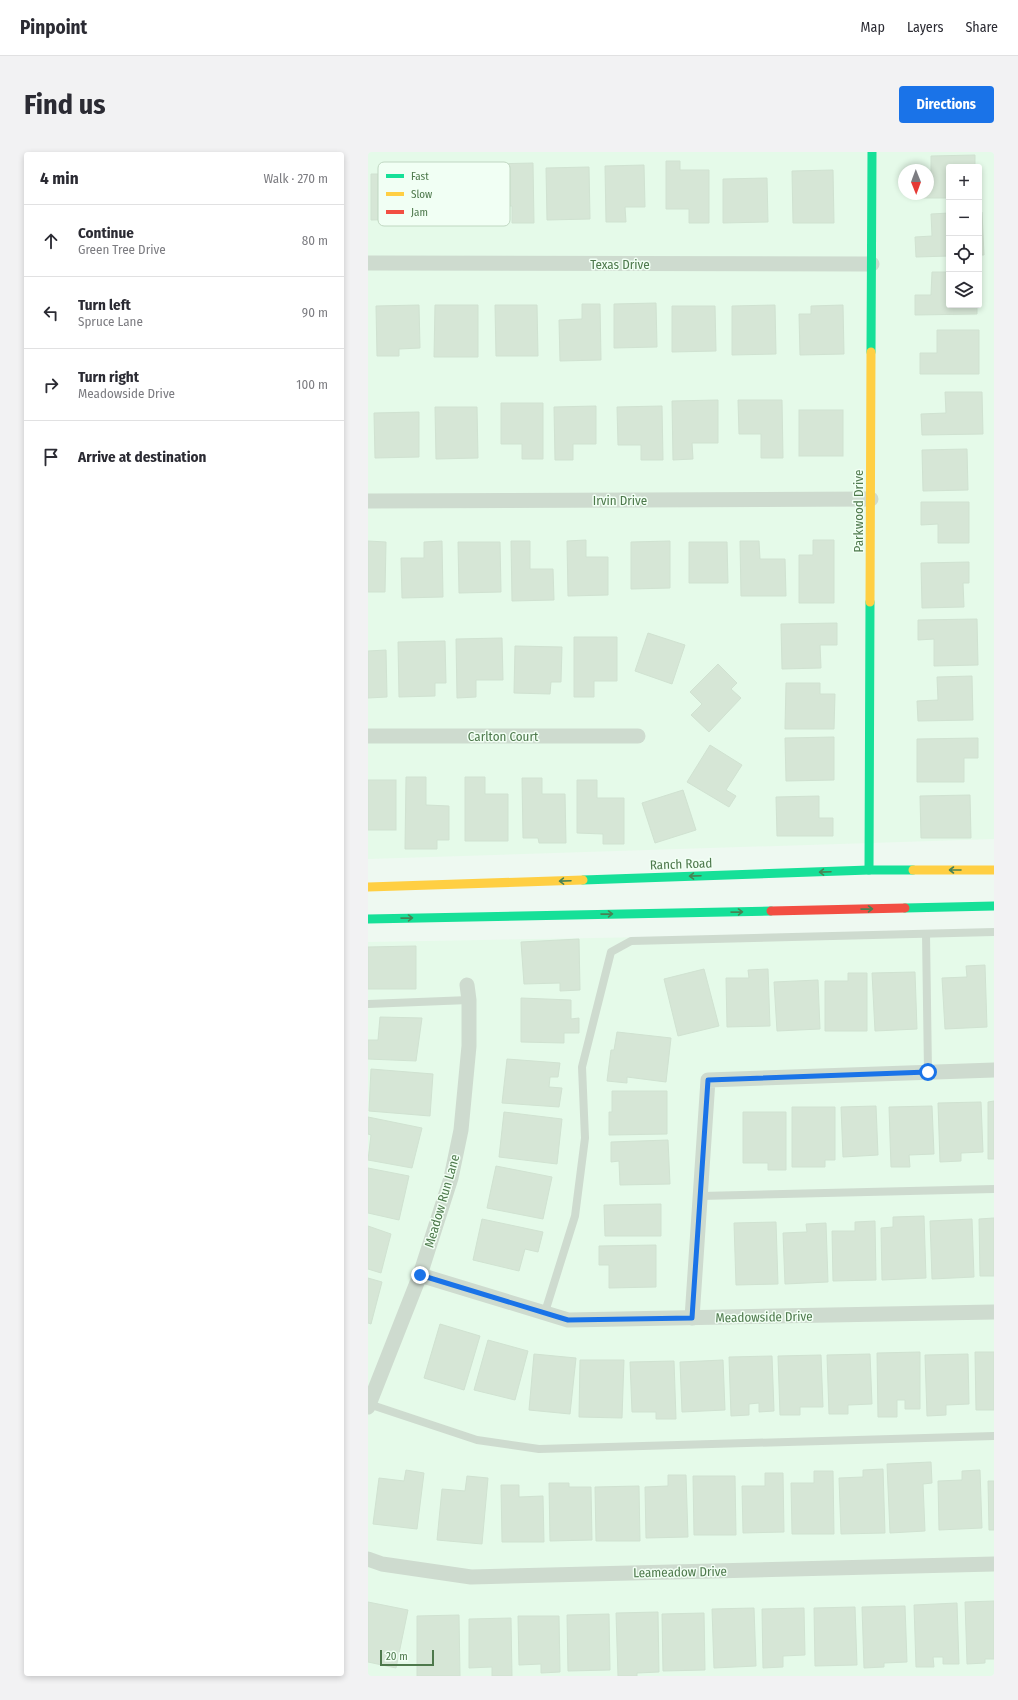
<!DOCTYPE html>
<html lang="en">
<head>
<meta charset="utf-8">
<style>
  body { margin:0; font-family:"Fira Sans Condensed",sans-serif; background:#f2f2f3; color:#2b2b33 }
  .controls { position:absolute; right:12px; top:12px; display:grid; overflow:hidden; border-radius:4px; box-shadow:0 2px 6px #0003 }
  .controls button { width:36px; height:36px; display:grid; place-items:center; padding:0; border:0; border-bottom:1px solid #e1e1e2; background:#fff; color:#2b2b33; font:20px sans-serif }
  .compass { position:absolute; left:530px; top:12px; width:36px; height:36px; border-radius:50%; background:#fff; box-shadow:0 2px 6px #0003; rotate:179deg }
  .scale { position:absolute; left:12px; bottom:10px; width:54px; box-sizing:border-box; padding-left:4px; border:2px solid #4e794c; border-top:0; font-size:11px; line-height:14px; white-space:nowrap; color:#4e794c; -webkit-text-stroke:3px #f1fff4; paint-order:stroke }
  .stop { position:absolute; width:12px; height:12px; margin:-9px; border:3px solid #1a73e8; border-radius:50%; background:#fff }
  .stop.end { background:#1a73e8; border-color:#fff; box-shadow:0 1px 4px #0008 }
  .list { margin:0; padding:0; list-style:none }
  h2 { display:flex; justify-content:space-between; align-items:center; height:52px; margin:0; padding:0 16px; font-size:17px }
  h2 small { font-size:13px; font-weight:400; color:#7c7c81 }
  .list li { display:grid; grid-template-columns:26px 1fr auto; gap:12px; align-items:center; box-sizing:border-box; height:72px; padding:0 16px; border-top:1px solid #e1e1e2 }
  .list b { display:block; font-size:15px; white-space:nowrap }
  .list p { margin:0; font-size:13px; white-space:nowrap; color:#7c7c81 }
  .list em { font-size:13px; font-style:normal; color:#7c7c81 }
  .icon { flex:none; width:22px; height:22px; fill:none; stroke:currentColor; stroke-width:2; stroke-linecap:round; stroke-linejoin:round }
  .map { position:relative; flex:none; width:626px; height:1524px; overflow:hidden; border-radius:4px }
  header { display:flex; align-items:center; gap:24px; box-sizing:border-box; height:56px; padding:0 20px; background:#fff; border-bottom:1px solid #e1e1e2 }
  header strong { font-size:19px }
  nav { display:flex; gap:22px; margin-inline-start:auto; font-size:14px }
  .intro { display:flex; align-items:center; justify-content:space-between; box-sizing:border-box; height:96px; padding:0 24px }
  h1 { margin:0; font-size:28px }
  .button { padding:10px 18px; border-radius:4px; background:#1a73e8; color:#fff; font-size:14px; font-weight:700 }
  main { display:flex; gap:24px; padding:0 24px }
  aside { flex:1; background:#fff; border-radius:4px; box-shadow:0 2px 6px #0003 }
  .map>svg:first-child { display:block }
</style>
</head>
<body>
<header>
<strong>Pinpoint</strong>
<nav><a>Map</a><a>Layers</a><a>Share</a></nav>
</header>
<div class="intro"><h1>Find us</h1><a class="button">Directions</a></div>
<main>
<aside>
<h2>4 min<small>Walk · 270 m</small></h2>
<ul class="list">
<li><svg class="icon" aria-label="ahead" viewBox="0 0 24 24"><path d="M12 20V5M6 11l6-6 6 6"/></svg><div><b>Continue</b><p>Green Tree Drive</p></div><em>80 m</em></li>
<li><svg class="icon" aria-label="left" viewBox="0 0 24 24"><path d="M17 20v-9H6M10 6l-5 5 5 5"/></svg><div><b>Turn left</b><p>Spruce Lane</p></div><em>90 m</em></li>
<li><svg class="icon" aria-label="right" viewBox="0 0 24 24"><path d="M7 20v-9h11M14 6l5 5-5 5"/></svg><div><b>Turn right</b><p>Meadowside Drive</p></div><em>100 m</em></li>
<li><svg class="icon" aria-label="arrive" viewBox="0 0 24 24"><path d="M6 21V4h12l-3 4 3 4H6"/></svg><div><b>Arrive at destination</b></div></li>
</ul>
</aside>
<div class="map">
<svg width="626" height="1524" viewBox="0 0 626 1524">
  <rect width="100%" height="100%" fill="#eef9f1"/>
  <!-- residential -->
  <g fill="#e5fae9" fill-rule="evenodd">
    <path d="M0,0H626V687L0,707ZM581,15H611V153H581ZM536,18H560V42H536Z"/>
    <path d="M626,779V1524H0V790Z"/>
  </g>
  <!-- building -->
  <g fill="#d6e6d6" stroke="#d0e2d1">
    <path d="M607,3V15H581V46H547V42H560V26H563V4Z"/>
    <path d="M298,9H312V18H341V71H321V57H298Z"/>
    <path d="M165,11L166,71H144V54H122V12Z"/>
    <path d="M276,13L277,55H257L258,70H238L237,14Z"/>
    <path d="M221,15L222,67L179,68L178,16Z"/>
    <path d="M465,18L466,71H425L424,19Z"/>
    <path d="M3,22H47L48,67L3,68Z"/>
    <path d="M399,26L400,70L355,71V27Z"/>
    <path d="M614,60L616,103H611V61Z"/>
    <path d="M581,61V104L548,105L547,85L564,84L563,62Z"/>
    <path d="M564,120H581V153H609V162L547,163V143H563Z"/>
    <path d="M288,151L289,195L246,196V152Z"/>
    <path d="M214,152H232L233,208L192,209L191,168L214,167Z"/>
    <path d="M51,153L52,196L31,197V204H9L8,154Z"/>
    <path d="M67,153H110V205H66Z"/>
    <path d="M127,153H169L170,204H128Z"/>
    <path d="M407,153L408,202L364,203V154Z"/>
    <path d="M475,153L476,202L432,203L431,162H443V154Z"/>
    <path d="M304,154H347L348,199L304,200Z"/>
    <path d="M569,178H611V222H552V201H569Z"/>
    <path d="M577,240H614L615,282L554,283L553,262L578,261Z"/>
    <path d="M350,248V291H324L325,307L305,308L304,249Z"/>
    <path d="M370,248H414L415,306H393V282H371Z"/>
    <path d="M133,251H175V307H154V292H133Z"/>
    <path d="M228,254V292H205V308H187L186,255Z"/>
    <path d="M294,254L295,308H273V293H250L249,255Z"/>
    <path d="M67,255H109L110,306L68,307Z"/>
    <rect x="431" y="258" width="44" height="46"/>
    <path d="M51,260V305L7,306L6,261Z"/>
    <path d="M599,297L600,338L555,339L554,298Z"/>
    <path d="M553,350H601V391H570V372L553,373Z"/>
    <path d="M218,388V405H240V443L200,444L199,389Z"/>
    <path d="M445,388H466V451H431V403H445Z"/>
    <path d="M0,389L18,390L17,440H0Z"/>
    <path d="M74,389L75,445L34,446L33,406H56V390Z"/>
    <path d="M143,389H162V417H185L186,448L144,449Z"/>
    <path d="M302,389V436L263,437V390Z"/>
    <path d="M372,389H391L392,407H417L418,444H373Z"/>
    <path d="M90,390H132L133,440L91,441Z"/>
    <path d="M321,390H359L360,431H321Z"/>
    <path d="M601,410V431H595L596,455L554,456L553,411Z"/>
    <path d="M609,467L610,513L566,514V487L550,488V468Z"/>
    <path d="M469,471V493H452L453,516L414,517L413,472Z"/>
    <path d="M280,481L317,493L304,532L267,519Z"/>
    <path d="M206,485H249V529H226V545H206Z"/>
    <path d="M134,486L135,528H108V545L89,546L88,487Z"/>
    <path d="M77,489L78,531H67V544L31,545L30,490Z"/>
    <path d="M147,494L194,495L193,530H183L182,542L146,541Z"/>
    <path d="M18,498L19,545L0,546V499Z"/>
    <path d="M350,512L369,531L363,537L373,546L341,580L323,563L334,552L322,540Z"/>
    <path d="M604,524L605,568L550,569L549,549L570,548L569,525Z"/>
    <path d="M418,531H452V542H467L466,577H417Z"/>
    <path d="M466,585V628L418,629L417,586Z"/>
    <path d="M610,586V606H596V630H549V587Z"/>
    <path d="M342,593L374,613L358,638L368,644L361,655L319,630Z"/>
    <path d="M38,625H58V653L81,654V688H69V697H37Z"/>
    <path d="M97,625H117V642H140V689H97Z"/>
    <path d="M154,626H174V642H197L198,691H171L170,686H155Z"/>
    <rect x="0" y="628" width="28" height="50"/>
    <path d="M209,628H229V646H256V692H235V682L209,681Z"/>
    <path d="M315,638L328,678L287,691L274,651Z"/>
    <path d="M602,643L603,686H553L552,644Z"/>
    <path d="M451,644V666H465V684H409L408,645Z"/>
    <path d="M211,787L212,838L192,839V831L156,832L153,790Z"/>
    <path d="M48,794V837H0V795Z"/>
    <path d="M617,813L619,875L577,877L574,826L599,825L598,814Z"/>
    <path d="M336,817L351,874L310,884L296,827Z"/>
    <path d="M400,817L402,874L359,875L358,826H381L380,818Z"/>
    <path d="M547,820L549,877L507,879L504,821Z"/>
    <path d="M480,821H499V879H457V829H480Z"/>
    <path d="M450,828L452,877L409,879L406,830Z"/>
    <path d="M153,846L203,848V867L211,866V881H196V891L153,890Z"/>
    <path d="M12,865L54,866L48,909L0,907V888H10Z"/>
    <path d="M249,880L303,886L298,930L259,925V931L239,929L243,898H246Z"/>
    <path d="M139,907L192,911L190,925H182L181,935L194,936L191,955L134,951Z"/>
    <path d="M3,917L65,922L62,964L1,959Z"/>
    <path d="M244,939H299V982L241,983V960H244Z"/>
    <path d="M626,949V1007H620V950Z"/>
    <path d="M613,950L615,1000L593,1001V1009L572,1010L570,951Z"/>
    <path d="M508,954L510,1003L475,1005L473,955Z"/>
    <path d="M564,954L566,1002L541,1003L542,1015H523L521,955Z"/>
    <path d="M424,955H467V1008H457V1015H424Z"/>
    <path d="M136,960L194,967L189,1012L131,1005Z"/>
    <path d="M375,960H418V1018H400V1011H375Z"/>
    <path d="M0,965L54,976L44,1016L0,1008L3,983L0,982Z"/>
    <path d="M300,988L302,1032L252,1033L251,1009L243,1010V990Z"/>
    <path d="M128,1014L184,1025L175,1067L119,1056Z"/>
    <path d="M0,1016L41,1024L31,1068L0,1061Z"/>
    <path d="M293,1052V1084H237L236,1053Z"/>
    <path d="M556,1064L558,1126L514,1128L513,1076L525,1075V1065Z"/>
    <path d="M626,1066V1124H612L611,1067Z"/>
    <path d="M114,1067L175,1080L170,1100L157,1097L151,1119L105,1108Z"/>
    <path d="M604,1067L606,1125L564,1127L562,1069Z"/>
    <path d="M507,1069L508,1128L465,1129L464,1079H487V1070Z"/>
    <path d="M408,1070L410,1132L368,1133L366,1071Z"/>
    <path d="M458,1071L460,1130L417,1132L415,1081L439,1080L438,1072Z"/>
    <path d="M0,1074L23,1082L13,1121L0,1117Z"/>
    <path d="M288,1093V1135L241,1136V1113H231V1094Z"/>
    <path d="M0,1126L14,1130L3,1172L0,1171Z"/>
    <path d="M72,1172L112,1184L96,1238L56,1226Z"/>
    <path d="M120,1188L160,1199L147,1248L106,1238Z"/>
    <path d="M552,1200V1257H537V1248H529V1265H510L509,1201Z"/>
    <path d="M607,1200H626V1258H608Z"/>
    <path d="M166,1202L208,1206L202,1262L161,1258Z"/>
    <path d="M502,1202L504,1252L480,1253V1262H461L459,1203Z"/>
    <path d="M600,1202L601,1252L578,1253V1263L559,1264L557,1203Z"/>
    <path d="M453,1203L455,1255H432V1263H412L410,1204Z"/>
    <path d="M404,1204L406,1259L391,1260V1251L381,1252V1263L363,1264L361,1205Z"/>
    <path d="M212,1208H256L254,1266L211,1265Z"/>
    <path d="M355,1208L357,1258L314,1260L312,1210Z"/>
    <path d="M306,1209L308,1267H288V1260H264L262,1210Z"/>
    <path d="M563,1310L564,1331L555,1332L557,1379L522,1381L519,1312Z"/>
    <path d="M515,1317L517,1381L473,1382L471,1326L495,1325V1318Z"/>
    <path d="M38,1318L56,1321L49,1377L5,1372L11,1326L36,1329Z"/>
    <path d="M612,1318L614,1376L571,1378L570,1329L594,1328V1319Z"/>
    <path d="M446,1319H465L466,1382H424L423,1331H446Z"/>
    <path d="M397,1321H415L416,1380L375,1381L374,1334H397Z"/>
    <path d="M300,1323H318L320,1385L278,1386L277,1335L300,1334Z"/>
    <path d="M99,1324L120,1326L114,1392L69,1388L74,1337L97,1339Z"/>
    <path d="M325,1324H367L368,1383H326Z"/>
    <path d="M620,1329H626V1378H621Z"/>
    <path d="M181,1331H201V1335H223L224,1388L182,1389Z"/>
    <path d="M133,1333H151V1345L175,1344L176,1390H134Z"/>
    <path d="M271,1334L272,1389H228L227,1335Z"/>
    <path d="M626,1449V1507H617V1511L599,1512L597,1450Z"/>
    <path d="M0,1450L40,1458L28,1516L0,1510Z"/>
    <path d="M589,1451L591,1512H575V1505H565L566,1515H548L546,1453Z"/>
    <path d="M537,1454L539,1510L516,1511V1515L496,1516L494,1455Z"/>
    <path d="M487,1455L489,1513L447,1514L446,1456Z"/>
    <path d="M386,1456L388,1514L346,1516L344,1457Z"/>
    <path d="M436,1456L437,1503L415,1504V1515L395,1516L394,1457Z"/>
    <path d="M290,1460L291,1520L269,1521V1524H250L248,1461Z"/>
    <path d="M336,1461L337,1518L295,1519L294,1462Z"/>
    <path d="M241,1462L242,1518L200,1519L199,1463Z"/>
    <path d="M91,1463L92,1524H49V1464Z"/>
    <path d="M150,1464H191L192,1520L173,1521V1512L151,1513Z"/>
    <path d="M143,1466L144,1524H124V1515L101,1516V1467Z"/>
  </g>
  <g fill="none" stroke-linecap="round" stroke-linejoin="round">
    <!-- lane -->
    <g stroke="#cedbcf" stroke-width="8">
      <path d="M558,782L560,920"/>
      <path d="M0,852L101,848"/>
      <path d="M332,1044L626,1037"/>
      <path d="M177,1160L207,1064L217,986L214,915L243,800L263,789L626,780"/>
      <path d="M1,1252L109,1288L171,1297L626,1284"/>
    </g>
    <!-- street -->
    <g stroke="#cedbcf" stroke-width="15">
      <path d="M0,111L504,112"/>
      <path d="M0,349L503,347"/>
      <path d="M0,584H270"/>
      <path d="M52,1123L200,1168L626,1160"/>
      <path d="M324,1166L340,928L626,918"/>
      <path d="M0,1255L52,1123L83,1026L93,978L101,894V848L99,833"/>
      <path d="M0,1407L14,1412L103,1425L626,1412"/>
    </g>
    <!-- fast -->
    <g stroke="#16e098" stroke-width="9">
      <path d="M503,200L504,0"/>
      <path d="M501,718L502,450"/>
      <path d="M215,728L501,718H545"/>
      <path d="M537,756L626,754"/>
      <path d="M0,767L403,759"/>
    </g>
    <!-- slow -->
    <g stroke="#ffcf43" stroke-width="9">
      <path d="M502,450L503,200"/>
      <path d="M545,718H626"/>
      <path d="M0,735L215,728"/>
    </g>
    <!-- jam -->
    <path stroke="#f24e42" stroke-width="9" d="M403,759L537,756"/>
  </g>
  <!-- one-way arrows -->
  <defs><path id="oneway-shaft" d="M-6 0H5M1.5-3L5.5 0L1.5 3" fill="none" stroke-width="1.6" stroke-linecap="round" stroke-linejoin="round"/></defs>
  <g stroke="#488354">
    <use href="#oneway-shaft" transform="translate(587 718) rotate(180)"/>
    <use href="#oneway-shaft" transform="translate(457 720) rotate(178)"/>
    <use href="#oneway-shaft" transform="translate(327 724) rotate(178)"/>
    <use href="#oneway-shaft" transform="translate(197 729) rotate(178)"/>
    <use href="#oneway-shaft" transform="translate(499 757) rotate(-1)"/>
    <use href="#oneway-shaft" transform="translate(369 760) rotate(-1)"/>
    <use href="#oneway-shaft" transform="translate(239 762) rotate(-1)"/>
    <use href="#oneway-shaft" transform="translate(39 766) rotate(-1)"/>
  </g>
  <g fill="none" stroke-linecap="round" stroke-linejoin="round">
    <!-- route -->
    <path stroke="#1a73e8" stroke-width="5" d="M52,1123L200,1168L324,1166L340,928L560,920"/>
  </g>
  <g text-anchor="middle" dominant-baseline="central" stroke-width="3" stroke-linejoin="round" paint-order="stroke">
    <!-- street labels -->
    <g font-size="13" fill="#4e794c" stroke="#f1fff4">
      <text x="252" y="112">Texas Drive</text>
      <text x="252" y="348">Irvin Drive</text>
      <text transform="translate(490 359) rotate(-90)">Parkwood Drive</text>
      <text x="135" y="584">Carlton Court</text>
      <text transform="translate(313 712) rotate(-2)">Ranch Road</text>
      <text transform="translate(74 1049) rotate(-74)">Meadow Run Lane</text>
      <text transform="translate(396 1165) rotate(-1)">Meadowside Drive</text>
      <text transform="translate(312 1420) rotate(-1)">Leameadow Drive</text>
    </g>
  </g>
  <!-- legend -->
  <rect x="10" y="10" width="132" height="64" rx="6" fill="#f1fff4" stroke="#c0d7c2" stroke-width="1"/>
  <rect x="18" y="22" width="18" height="4" fill="#16e098"/>
  <rect x="18" y="40" width="18" height="4" fill="#ffcf43"/>
  <rect x="18" y="58" width="18" height="4" fill="#f24e42"/>
  <g font-size="11" fill="#4e794c">
    <text x="43" y="28">Fast</text>
    <text x="43" y="46">Slow</text>
    <text x="43" y="64">Jam</text>
  </g>
</svg>
<div class="controls">
<button>+</button>
<button>−</button>
<button><svg class="icon" aria-label="locate" viewBox="0 0 24 24"><circle cx="12" cy="12" r="6"/><path d="M12 2v4M12 18v4M2 12h4M18 12h4"/></svg></button>
<button><svg class="icon" aria-label="layers" viewBox="0 0 24 24"><path d="M12 4l9 5-9 5-9-5zM3 14l9 5 9-5"/></svg></button>
</div>
<svg class="compass" viewBox="-18 -18 36 36"><path d="M0-13l5 13h-10z" fill="#e53935"/><path d="M0 13l5-13h-10z" fill="#7c7c81"/></svg>
<div class="scale">20 m</div>
<div class="stop" style="left:560px;top:920px"></div>
<div class="stop end" style="left:52px;top:1123px"></div>
</div>
</main>
</body>
</html>
